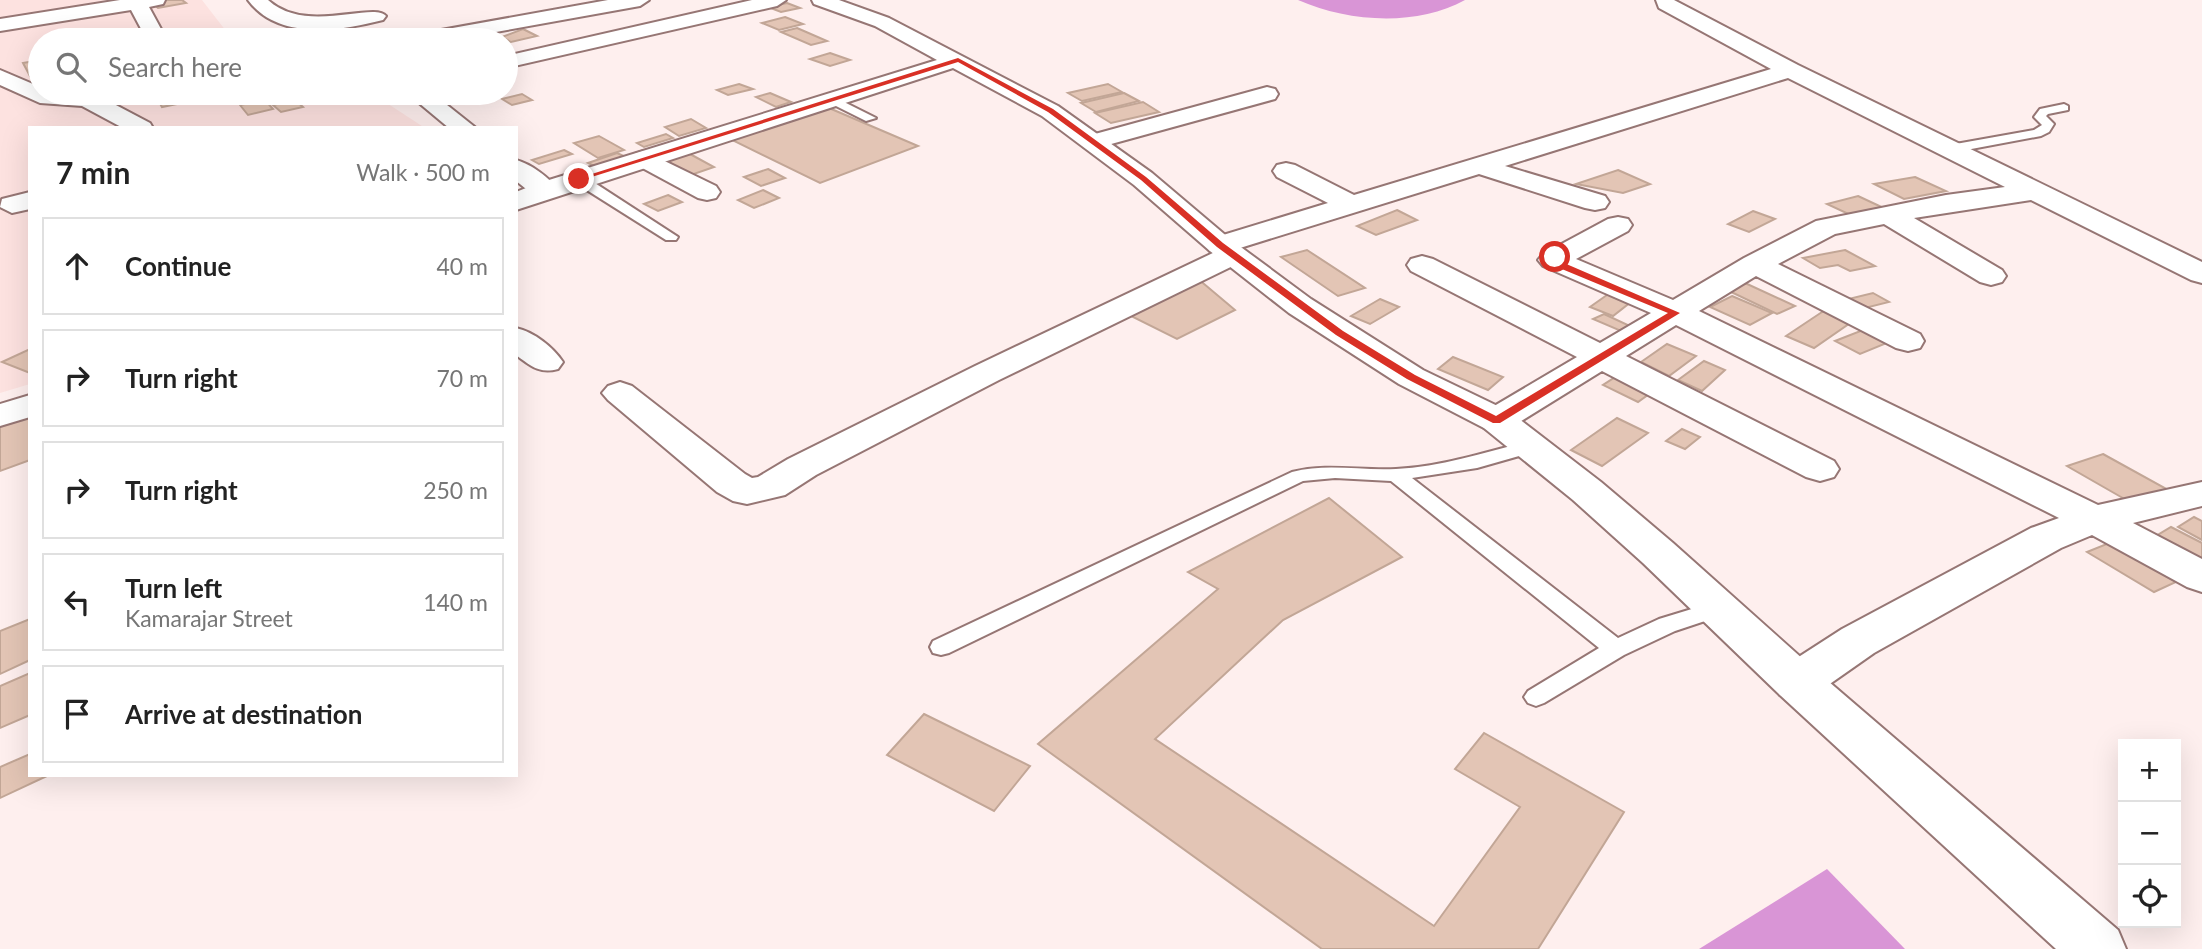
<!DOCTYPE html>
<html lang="en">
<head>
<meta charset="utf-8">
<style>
  body { margin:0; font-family:Lato,sans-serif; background:#f2f2f2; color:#222 }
  .controls { position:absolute; right:21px; bottom:21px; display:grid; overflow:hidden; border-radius:0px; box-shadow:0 7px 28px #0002 }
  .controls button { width:63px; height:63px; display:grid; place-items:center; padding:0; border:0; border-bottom:2px solid #e0e0e0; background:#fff; color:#222; font:35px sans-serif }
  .stop { position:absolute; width:21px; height:21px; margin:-16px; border:5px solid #d93025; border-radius:50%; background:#fff }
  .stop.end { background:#d93025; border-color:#fff; box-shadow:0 2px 7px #0008 }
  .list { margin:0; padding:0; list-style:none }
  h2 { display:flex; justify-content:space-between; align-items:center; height:91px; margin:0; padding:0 28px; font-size:30px }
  h2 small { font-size:23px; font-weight:400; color:#767676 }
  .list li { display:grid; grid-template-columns:46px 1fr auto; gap:21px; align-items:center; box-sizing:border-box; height:98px; margin:0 14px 14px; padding:0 14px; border:2px solid #e0e0e0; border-radius:0px }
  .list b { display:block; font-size:26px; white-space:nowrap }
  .list p { margin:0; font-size:23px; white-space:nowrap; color:#767676 }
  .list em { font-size:23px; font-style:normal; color:#767676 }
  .icon { flex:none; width:38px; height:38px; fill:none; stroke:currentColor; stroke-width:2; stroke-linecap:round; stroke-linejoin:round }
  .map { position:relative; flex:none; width:2202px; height:949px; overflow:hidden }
  .search { position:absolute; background:#fff; box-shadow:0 7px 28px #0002; left:28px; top:28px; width:490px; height:77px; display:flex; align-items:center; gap:18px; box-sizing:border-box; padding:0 24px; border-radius:38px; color:#767676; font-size:26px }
  .panel { position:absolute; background:#fff; box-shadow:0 7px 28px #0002; left:28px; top:126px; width:490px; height:651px; border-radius:0px }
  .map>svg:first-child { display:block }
</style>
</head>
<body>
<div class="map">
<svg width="2202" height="949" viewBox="0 0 2202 949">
  <rect width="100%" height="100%" fill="#feefee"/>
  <!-- built -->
  <path fill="#fde2e0" d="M0,0H202L233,40H40V93H375L376,96L425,128H30V384L0,393Z"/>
  <!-- water -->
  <g fill="#d995d6">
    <path d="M1298,0H1465C1416,27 1348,22 1298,0Z"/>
    <path d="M1827,869L1905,949H1699Z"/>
  </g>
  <!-- building -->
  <g fill="#e3c5b5" stroke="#c2a696" stroke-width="2">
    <path d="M166,0H182L186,3L158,8L152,3Z"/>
    <path d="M787,3L800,8L781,12L768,7Z"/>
    <path d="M785,17L803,24L779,30L762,23Z"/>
    <path d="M797,28L827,41L811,45L781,32Z"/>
    <path d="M523,29L537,36L511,42L502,37Z"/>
    <path d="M830,53L850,60L830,66L810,59Z"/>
    <path d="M40,60V74L30,76L23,63Z"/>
    <path d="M739,84L753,89L728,95L717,90Z"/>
    <path d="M1108,84L1122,92L1082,101L1068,93Z"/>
    <path d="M154,93H191L196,100L162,107Z"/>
    <path d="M299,93H332L334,94L302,102L293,94Z"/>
    <path d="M770,93L791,102L776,107L756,97Z"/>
    <path d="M1124,93L1139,101L1096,112L1081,103Z"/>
    <path d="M522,94L532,100L512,105L502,99Z"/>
    <path d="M265,100L273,109L248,115L240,105Z"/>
    <path d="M295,100L303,107L281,112L273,105Z"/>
    <path d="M1143,102L1159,112L1111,123L1095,113Z"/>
    <path d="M822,105L918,146L820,183L726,137Z"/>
    <path d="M691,119L706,128L679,136L665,127Z"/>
    <path d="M666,134L673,138L644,147L637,143Z"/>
    <path d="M599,136L624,150L598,158L574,143Z"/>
    <path d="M564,150L572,154L539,164L532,160Z"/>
    <path d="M617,153L626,157L596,167L588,163Z"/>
    <path d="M690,154L714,167L691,175L667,161Z"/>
    <path d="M768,169L785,178L761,186L744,177Z"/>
    <path d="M1618,170L1650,184L1623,193L1576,184Z"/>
    <path d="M1915,177L1946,191L1904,199L1874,184Z"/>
    <path d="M763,190L779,198L754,208L738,200Z"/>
    <path d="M668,195L682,202L658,211L644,204Z"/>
    <path d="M1858,196L1888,210L1857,218L1827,204Z"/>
    <path d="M1397,210L1417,220L1376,235L1357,226Z"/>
    <path d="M1753,211L1775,219L1749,232L1728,224Z"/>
    <path d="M1307,250L1365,288L1338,296L1281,257Z"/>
    <path d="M1845,250L1875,266L1850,271L1838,265L1820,268L1803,258Z"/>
    <path d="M1197,278L1235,310L1177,339L1127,314Z"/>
    <path d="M1745,283L1795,306L1777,314L1727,290Z"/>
    <path d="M1614,290L1636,298L1613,316L1590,307Z"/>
    <path d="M1873,293L1889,302L1853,311L1836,302Z"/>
    <path d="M1732,296L1772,313L1750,325L1710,307Z"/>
    <path d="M1380,299L1399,307L1370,324L1351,316Z"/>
    <path d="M1828,308L1856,319L1814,348L1786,336Z"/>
    <path d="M1604,314L1630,326L1621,331L1593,319Z"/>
    <path d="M1868,328L1894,340L1860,354L1835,341Z"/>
    <path d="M1667,344L1696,356L1669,376L1641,362Z"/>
    <path d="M30,349V373L2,362Z"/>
    <path d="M1453,357L1503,377L1488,390L1438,369Z"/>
    <path d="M1704,361L1725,370L1702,391L1678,380Z"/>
    <path d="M1617,376L1652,392L1638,402L1603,385Z"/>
    <path d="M30,415V460L0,471V425Z"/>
    <path d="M1617,418L1648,433L1602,466L1571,450Z"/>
    <path d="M1682,429L1700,437L1685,449L1666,441Z"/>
    <path d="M2103,454L2172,492L2135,505L2067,466Z"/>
    <path d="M1329,498L1402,557L1283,620L1155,739L1434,926L1520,807L1455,769L1484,733L1624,812L1538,949H1322L1038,744L1218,589L1188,572Z"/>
    <path d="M2194,517L2202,521V540L2178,527Z"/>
    <path d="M2171,527L2202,543V559L2156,536Z"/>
    <path d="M2109,543L2176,582L2154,592L2087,552Z"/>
    <path d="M30,619V660L0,674V631Z"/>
    <path d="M30,673V715L0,728V686Z"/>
    <path d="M924,714L1030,766L994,811L887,755Z"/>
    <path d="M30,754V775H49L0,798V767Z"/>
  </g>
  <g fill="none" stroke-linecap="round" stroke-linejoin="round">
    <defs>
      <g id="service">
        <path d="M828,98H836L876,118L866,121L828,102Z"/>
        <path d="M2064,104L2068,106V110L2048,114L2046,116L2054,124L2049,132L2041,136L1950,153L1944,149L1950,145L2034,130L2042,125L2034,117L2040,109Z"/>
        <path d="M579,175L584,176L678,237L676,240H666L574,182L572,179Z"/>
        <path d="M1530,441L1537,443L1539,447L1537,451L1477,468L1412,478L1618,638L1659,619L1718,601L1726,604L1729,609L1726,614L1675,631L1624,655L1544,703L1536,706L1528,703L1524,697L1528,691L1599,648L1391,481L1335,478L1303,481L949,653L941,655L933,653L930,647L933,641L1292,472C1327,463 1361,471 1396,469C1441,467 1486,452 1530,441Z"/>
      </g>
      <g id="minor">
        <path d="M120,0H165L163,4L149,7L167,40H147L131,10L0,31V19Z"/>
        <path d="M248,0H268C306,35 374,1 386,16L383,20C340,31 278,41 248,0Z"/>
        <path d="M608,0H649L640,6L451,40H409L412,36L419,34Z"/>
        <path d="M752,0H786L777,6L506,68V56Z"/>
        <path d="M1656,0H1674L1798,65L2202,262V283L2191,280L2031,200L1914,218L2002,270L2006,276L2002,282L1991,285L1980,282L1884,224L1835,234L1778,264L1920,334L1924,341L1920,348L1908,351L1896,348L1756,276L1699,311L2098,505L2202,482V506L2133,523L2202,559V592L2187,587L2092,535L2061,548L1874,653L1814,695L1797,700L1780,695L1773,682L1780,669L1842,629L2031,528L2059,518L1676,325L1626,356L1834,461L1839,469L1834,477L1820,481L1806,477L1602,371L1510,428L1497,431L1484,428L1479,420L1484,412L1577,357L1411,271L1407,265L1411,259L1422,256L1433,259L1600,343L1651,313L1543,266L1538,260L1543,254L1608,219L1618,217L1628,219L1632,225L1628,231L1576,259L1673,300L1744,258L1816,221L1946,195L2005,187L1788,78L1505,166L1605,196L1609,202L1605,208L1595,210L1585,208L1479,174L1240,248L1248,255L1243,261L999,380L816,475L785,495L747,504L733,501L717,492L608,400L602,393L608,386L620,382L632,386L745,474L752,478L758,477L788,459L975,366L1215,252L1210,251L1205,245L1210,239L1328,203L1277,177L1273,171L1277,165L1286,163L1295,165L1354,195L1771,69L1659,8Z"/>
        <path d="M0,70L40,87V93L95,94L150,123L153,128H123L82,106L40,103L0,85Z"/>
        <path d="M1267,87L1275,89L1278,94L1275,99L1093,149L1084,147L1081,142L1084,137Z"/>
        <path d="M407,93H432L476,128H449Z"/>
        <path d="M644,151L716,186L720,192L716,198L707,200L698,198L635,164L631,159L635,154Z"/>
        <path d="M516,160C531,164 550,178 558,190L554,196C537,200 529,191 516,181Z"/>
        <path d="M30,192V209L12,213L0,207L2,199Z"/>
        <path d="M516,328C534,332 553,347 563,362L558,369C539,374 531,366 516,355Z"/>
      </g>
      <g id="tertiary">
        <path d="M812,0H839L889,18L1058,106L1152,173L1230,239L1311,299L1423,370L1510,412L1601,482L1673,543L1814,669L2118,930L2126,949H2056L1780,695L1643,563L1573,500L1484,428L1399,384L1289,313L1210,251L1134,185L1042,116L953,68L516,210V192L536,184L937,60L875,26L814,4Z"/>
        <path d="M30,395V417L0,426V404Z"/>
      </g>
    </defs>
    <!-- service casing -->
    <use href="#service" stroke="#967674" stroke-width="4"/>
    <!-- minor casing -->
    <use href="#minor" stroke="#967674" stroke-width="4"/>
    <!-- tertiary casing -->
    <use href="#tertiary" stroke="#967674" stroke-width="4"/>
    <!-- service -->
    <use href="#service" fill="#fff" fill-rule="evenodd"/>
    <!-- minor -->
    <use href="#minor" fill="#fff" fill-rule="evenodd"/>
    <!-- tertiary -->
    <use href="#tertiary" fill="#fff" fill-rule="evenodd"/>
  </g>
  <!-- route -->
  <path fill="#d93025" d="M958,58L1053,109L1146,177L1223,243L1343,331L1415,375L1496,416L1668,313L1557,267L1548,260L1552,255H1558V259L1564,263L1680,313L1500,423H1493L1407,379L1336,335L1217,247L1141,180L1048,112L958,62L582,180L576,179Z"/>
</svg>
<div class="controls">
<button>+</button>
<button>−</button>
<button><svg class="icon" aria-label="locate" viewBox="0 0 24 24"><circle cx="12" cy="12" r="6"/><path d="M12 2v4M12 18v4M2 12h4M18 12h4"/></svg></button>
</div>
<div class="stop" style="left:1555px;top:257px"></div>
<div class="stop end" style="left:579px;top:179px"></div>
<div class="search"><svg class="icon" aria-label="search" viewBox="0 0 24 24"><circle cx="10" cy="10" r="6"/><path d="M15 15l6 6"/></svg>Search here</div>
<section class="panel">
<h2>7 min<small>Walk · 500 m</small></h2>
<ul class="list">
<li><svg class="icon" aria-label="ahead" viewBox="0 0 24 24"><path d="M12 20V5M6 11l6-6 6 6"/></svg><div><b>Continue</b></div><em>40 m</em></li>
<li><svg class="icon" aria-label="right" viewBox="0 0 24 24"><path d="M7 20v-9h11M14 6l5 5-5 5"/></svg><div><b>Turn right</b></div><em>70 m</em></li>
<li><svg class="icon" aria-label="right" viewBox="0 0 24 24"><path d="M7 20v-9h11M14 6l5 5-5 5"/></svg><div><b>Turn right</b></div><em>250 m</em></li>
<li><svg class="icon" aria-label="left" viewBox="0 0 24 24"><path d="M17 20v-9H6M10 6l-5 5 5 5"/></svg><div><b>Turn left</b><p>Kamarajar Street</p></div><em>140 m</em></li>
<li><svg class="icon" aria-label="arrive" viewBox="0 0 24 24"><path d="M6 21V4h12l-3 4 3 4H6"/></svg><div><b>Arrive at destination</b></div></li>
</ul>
</section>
</div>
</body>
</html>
